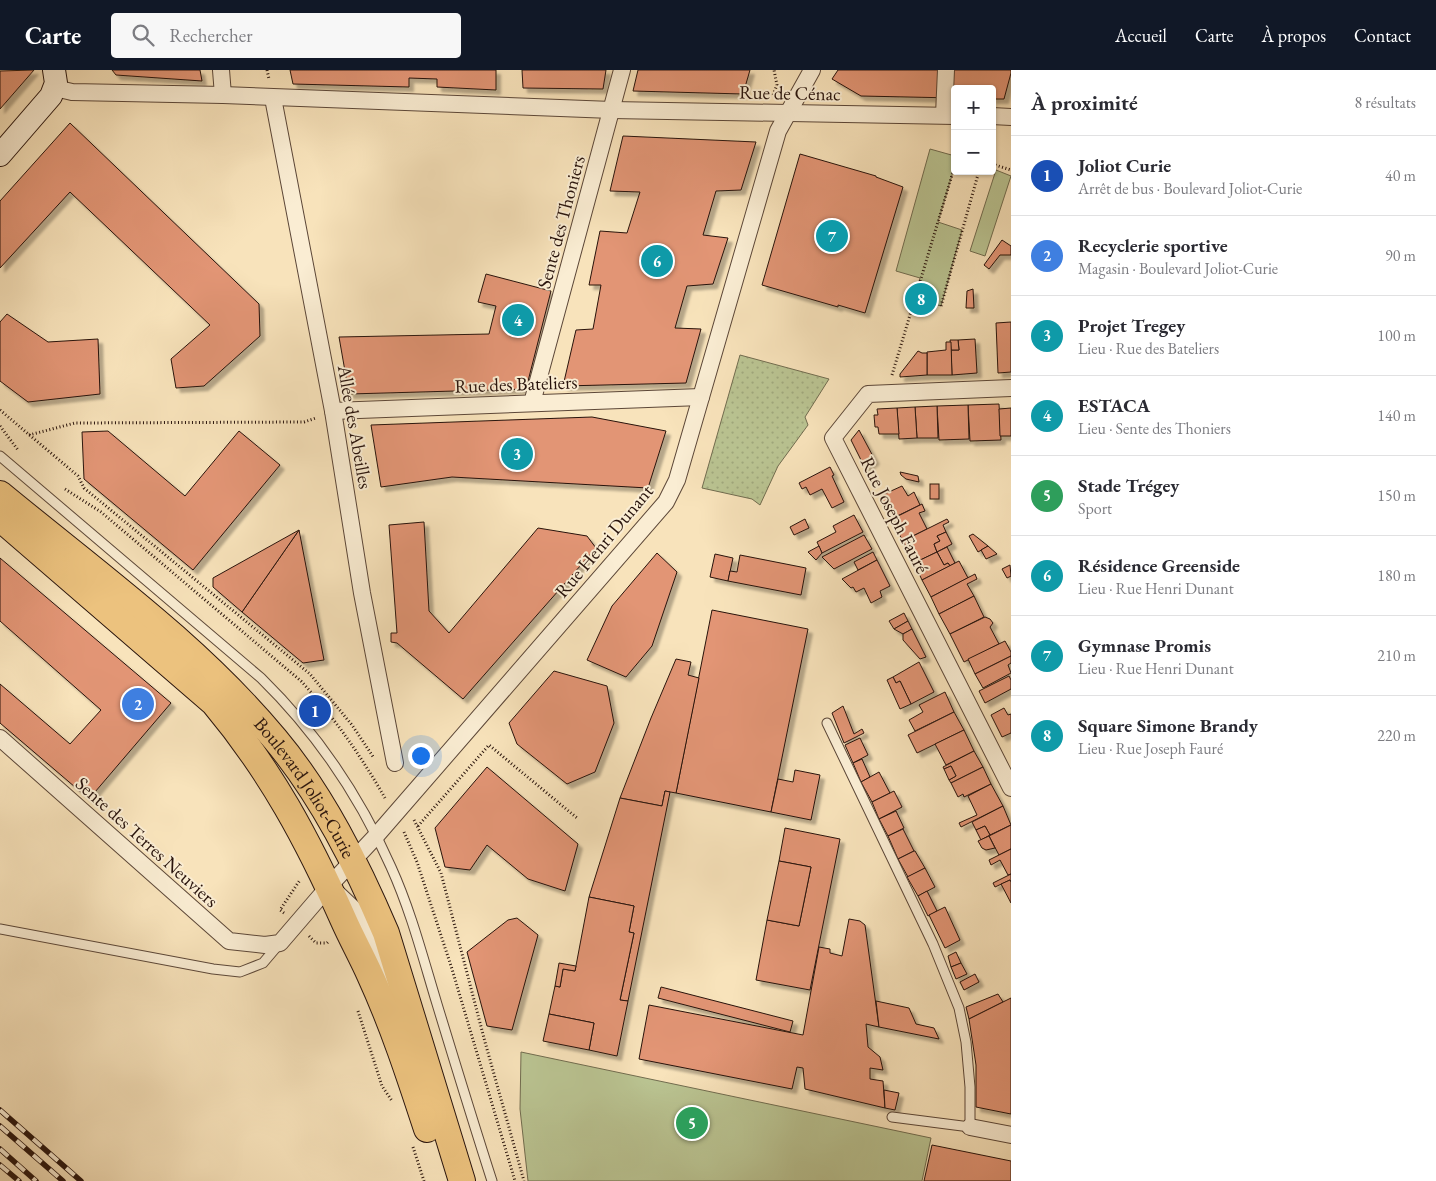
<!DOCTYPE html>
<html lang="fr">
<head>
<meta charset="utf-8">
<style>
  body { margin:0; font-family:"EB Garamond",serif; background:#f7f7f7; color:#2b2b33 }
  .controls { position:absolute; right:15px; top:15px; display:grid; overflow:hidden; border-radius:5px; box-shadow:0 1px 4px #0004 }
  .controls button { width:45px; height:45px; display:grid; place-items:center; padding:0; border:0; border-bottom:1px solid #e1e1e2; background:#fff; color:#2b2b33; font:25px sans-serif }
  .you { position:absolute; left:420px; top:685px; width:18px; height:18px; margin:-12px; border:4px solid #fff; border-radius:50%; background:#1a73e8; box-shadow:0 0 0 8px #1a73e833 }
  .badge { display:grid; place-items:center; width:32px; height:32px; border-radius:50%; background:#111827; color:#fff; font-size:16px; font-weight:700 }
  .pin { position:absolute; translate:-50% -50%; border:2px solid #fff; box-shadow:0 1px 5px #0006 }
  .list { margin:0; padding:0; list-style:none }
  h2 { display:flex; justify-content:space-between; align-items:center; height:65px; margin:0; padding:0 20px; font-size:21px }
  h2 small { font-size:16px; font-weight:400; color:#7c7c81 }
  .list li { display:grid; grid-template-columns:32px 1fr auto; gap:15px; align-items:center; box-sizing:border-box; height:80px; padding:0 20px; border-top:1px solid #e1e1e2 }
  .list b { display:block; font-size:19px; white-space:nowrap }
  .list p { margin:0; font-size:16px; white-space:nowrap; color:#7c7c81 }
  .list em { font-size:16px; font-style:normal; color:#7c7c81 }
  .icon { flex:none; width:28px; height:28px; fill:none; stroke:currentColor; stroke-width:2; stroke-linecap:round; stroke-linejoin:round }
  .map { position:relative; flex:none; width:1011px; height:1111px; overflow:hidden }
  header { display:flex; align-items:center; gap:30px; box-sizing:border-box; height:70px; padding:0 25px; background:#111827; color:#fff }
  header strong { font-size:24px }
  nav { display:flex; gap:28px; margin-inline-start:auto; font-size:18px }
  .search { width:350px; height:45px; background:#f7f7f7; display:flex; align-items:center; gap:12px; box-sizing:border-box; padding:0 18px; border-radius:5px; color:#7c7c81; font-size:19px }
  main { display:flex }
  aside { flex:1; background:#fff }
  .map>svg:first-child { display:block }
</style>
</head>
<body>
<header>
<strong>Carte</strong>
<div class="search"><svg class="icon" aria-label="search" viewBox="0 0 24 24"><circle cx="10" cy="10" r="6"/><path d="M15 15l6 6"/></svg>Rechercher</div>
<nav><a>Accueil</a><a>Carte</a><a>À propos</a><a>Contact</a></nav>
</header>
<main>
<div class="map">
<svg width="1011" height="1111" viewBox="0 0 1011 1111">
  <defs>
    <pattern id="grass-dots" width="8" height="8" patternUnits="userSpaceOnUse" patternTransform="scale(1.25)"><rect width="8" height="8" fill="#bac492"/><path d="M2 2h.1M6 6h.1" fill="none" stroke="#a0a87d" stroke-width="1.8" stroke-linecap="round"/></pattern>
    <filter id="shadow"><feDropShadow dx="4.5" dy="4.5" stdDeviation="1" flood-color="#0004"/></filter>
  </defs>
  <rect width="100%" height="100%" fill="#f8e3bb"/>
  <filter id="stains"><feTurbulence type="fractalNoise" baseFrequency=".004" numOctaves="4"/><feColorMatrix values="0 0 0 0 .2 0 0 0 0 .09 0 0 0 0 .02 0 0 0 .5 -.17"/></filter>
  <radialGradient id="worn" r=".72"><stop offset=".6" stop-color="#630" stop-opacity="0"/><stop offset="1" stop-color="#630" stop-opacity=".3"/></radialGradient>
  <!-- grass -->
  <path fill="url(#grass-dots)" stroke="#716c4f" d="M740,285L829,309L805,347L808,355L778,396L760,435L752,429L702,418Z"/>
  <!-- park -->
  <g fill="#bac492" stroke="#716c4f">
    <path d="M930,79L955,86V95L938,152L962,160L941,236L915,229L920,208L896,201Z"/>
    <path d="M996,100L1011,106L985,186L970,181Z"/>
    <path d="M521,982L931,1068L922,1111H528L520,1039Z"/>
  </g>
  <!-- building -->
  <g fill="#e29575" stroke="#28130c" filter="url(#shadow)">
    <path d="M34,0L0,39V1Z"/>
    <path d="M112,0H200L202,11L116,5Z"/>
    <path d="M290,0H496V20L437,17V9L409,8V17L293,14Z"/>
    <path d="M522,0H606L603,19L523,18Z"/>
    <path d="M638,0H750L743,24L633,21Z"/>
    <path d="M838,0H1011V3L1004,29H992V19H955V28L861,26L832,9Z"/>
    <path d="M70,53L259,234L260,266L204,316L176,318L171,289L210,255L70,122L0,198V131Z"/>
    <path d="M623,66L756,72L741,120L716,121L703,165L728,168L713,214L687,216L675,258L701,259L686,313L563,316L576,260L593,259L601,215H589L600,161L627,163L640,122L610,121Z"/>
    <path d="M800,84L876,106V107L903,117L865,243L838,235V237L762,215Z"/>
    <path d="M1002,170L1011,176V185H1000L989,199L984,195Z"/>
    <path d="M486,204L551,221L526,319L349,324L339,267L489,264L496,236L478,232Z"/>
    <path d="M973,219L974,238H966L967,221Z"/>
    <path d="M7,244L48,272L98,269L100,324L28,332L0,311V252Z"/>
    <path d="M1011,252V302L998,303L996,253Z"/>
    <path d="M975,269L977,303L952,305L951,280H959L958,270Z"/>
    <path d="M950,270H958L959,280H951Z"/>
    <path d="M946,272H951L952,305H927V282L946,280Z"/>
    <path d="M918,281L922,283H927V305L900,307V304Z"/>
    <path d="M999,334L1001,370L970,371L968,335Z"/>
    <path d="M968,335L969,369L939,370L937,336Z"/>
    <path d="M937,336L938,368H917L915,337Z"/>
    <path d="M915,337L917,368L899,369L897,338Z"/>
    <path d="M897,338L899,364H879L878,357H875L874,345H878L877,339Z"/>
    <path d="M1011,338V366H1000L999,339Z"/>
    <path d="M592,347L666,361L648,418L452,407L381,417L371,355Z"/>
    <path d="M859,360L875,390L865,398L851,370Z"/>
    <path d="M108,361L185,426L239,361L280,395L193,500L84,409L82,362Z"/>
    <path d="M830,397L834,405L832,406L844,432L832,438L822,419L810,425L806,417L802,419L799,413Z"/>
    <path d="M900,402L918,406L919,412L906,409L901,405Z"/>
    <rect x="930" y="414" width="9" height="15"/>
    <path d="M902,416L908,426L914,422L920,435L891,449L880,426Z"/>
    <path d="M922,434L925,441L919,443L927,459L903,471L896,459L901,456L896,447Z"/>
    <path d="M854,445L863,462L822,483L817,472L836,462L833,456Z"/>
    <path d="M805,449L809,458L794,465L790,457Z"/>
    <path d="M947,449L949,452L943,455L946,462L937,466L940,471L934,474L937,482L914,493L903,471Z"/>
    <path d="M424,452L429,541L449,563L538,458L587,466L596,478L463,629L397,573L391,572V563H397L389,455Z"/>
    <path d="M299,460L324,590L303,593L242,542Z"/>
    <path d="M299,460L242,542L213,517V508Z"/>
    <path d="M946,462L952,474L937,482L934,474L940,471L937,466Z"/>
    <path d="M973,464L988,476L978,482L969,466Z"/>
    <path d="M864,465L872,479L834,499L822,487Z"/>
    <path d="M819,476L822,483L816,490L808,482Z"/>
    <path d="M988,476L997,484L986,489L981,480Z"/>
    <path d="M947,477L955,493L950,496L948,493L944,495L937,482Z"/>
    <path d="M873,482L877,490L858,500L854,492Z"/>
    <path d="M937,482L944,495L948,493L950,496L922,510L914,493Z"/>
    <path d="M657,483L677,502L652,576L626,607L587,590L612,536Z"/>
    <path d="M715,484L733,488L728,511L710,507Z"/>
    <path d="M740,485L806,498L801,525L728,511L730,501L737,502Z"/>
    <path d="M0,488L171,633L89,729L0,653V614L70,674L101,640L0,551Z"/>
    <path d="M877,490L890,516L880,521L882,527L871,533L864,518L856,522L853,517L851,518L842,509Z"/>
    <path d="M959,491L968,508L931,527L922,510Z"/>
    <path d="M1010,495L1011,506L1007,508L1002,499Z"/>
    <path d="M975,504L977,509L967,514L974,526L939,544L931,527Z"/>
    <path d="M974,526L984,547L950,564L939,544Z"/>
    <path d="M712,540L808,559L771,742L676,723Z"/>
    <path d="M904,543L908,551L894,559L889,551Z"/>
    <path d="M985,547L990,549L993,553L990,557L999,574L964,592L950,564Z"/>
    <path d="M908,551L912,559L903,564L894,559Z"/>
    <path d="M912,559L926,587L920,589L903,570V564Z"/>
    <path d="M1005,571L1011,582V586L975,604L968,589Z"/>
    <path d="M1011,586V593L1008,595L1011,603L983,618L975,604Z"/>
    <path d="M676,589L691,592L688,605L699,608L676,723L665,721L662,736L620,728L651,648Z"/>
    <path d="M919,592L934,622L911,634L900,611L896,613L893,607Z"/>
    <path d="M554,601L607,616L614,653L595,702L567,714L517,674L509,653Z"/>
    <path d="M1009,606L1011,610V619L985,633L979,621Z"/>
    <path d="M893,607L896,613L900,611L911,634L900,639L887,610Z"/>
    <path d="M945,622L954,642L915,661L909,650L923,642L919,635Z"/>
    <path d="M843,636L854,664L862,659L864,663L844,673L832,643Z"/>
    <path d="M1004,638L1008,645L1011,644V663L1002,667L991,645Z"/>
    <path d="M954,642L964,660L917,683L908,665Z"/>
    <path d="M964,660L974,681L946,695L935,674Z"/>
    <path d="M860,668L868,685L853,693L845,675Z"/>
    <path d="M974,681L983,697L951,713L949,710L956,706L951,696L944,699L943,697Z"/>
    <path d="M862,689L870,707L861,712L853,693Z"/>
    <path d="M951,696L956,706L949,710L944,699Z"/>
    <path d="M487,697L578,774L565,821L528,809L487,775L470,800L445,797L435,758Z"/>
    <path d="M983,697L991,714L964,727L963,724L958,727L951,713Z"/>
    <path d="M795,700L820,705L811,750L771,742L778,709L793,712Z"/>
    <path d="M879,702L890,723L872,732L861,712Z"/>
    <path d="M991,714L1003,736L961,757L959,753L977,745L968,726Z"/>
    <path d="M665,721L670,722L628,931L620,930L634,863L629,862L634,836L589,827L620,728L662,736Z"/>
    <path d="M894,721L902,737L879,749L872,732Z"/>
    <path d="M1003,736L1011,755L990,765L985,756L976,760L972,752Z"/>
    <path d="M896,741L904,758L888,766L879,749Z"/>
    <path d="M1011,755V779L999,785L989,766Z"/>
    <path d="M985,756L990,765L981,770L976,760Z"/>
    <path d="M785,758L840,769L810,920L756,910L767,850L799,856L811,797L779,791Z"/>
    <path d="M903,759L914,781L898,789L888,766Z"/>
    <path d="M989,766L995,778L986,780L982,778L978,771Z"/>
    <path d="M1011,779V804L1008,805L1000,790L991,795L989,790Z"/>
    <path d="M914,781H915L925,798L908,807L898,789Z"/>
    <path d="M779,791L811,797L799,856L767,850Z"/>
    <path d="M925,798L935,817L918,826L907,807Z"/>
    <path d="M1011,804V812L1010,810L995,817L993,813Z"/>
    <path d="M1010,810L1011,812V833L1001,814Z"/>
    <path d="M927,821L937,841L928,846L918,826Z"/>
    <path d="M589,827L634,836L629,862L634,863L620,930L628,931L617,986L589,980L594,953L549,944L555,916L560,917L563,899L575,901Z"/>
    <path d="M945,837L960,870L945,878L929,845Z"/>
    <path d="M517,848L538,865L512,960L487,956L467,882L508,850Z"/>
    <path d="M849,849L860,851L865,855L879,957L866,954L868,977L880,987L883,1000L870,998V1009L883,1011L885,1038L805,1019L803,998L797,997L792,1019L639,989L649,935L803,965L819,877L830,879V883L842,886Z"/>
    <path d="M956,882L961,893L951,897L948,886Z"/>
    <path d="M559,893L576,896L575,901L563,899L560,917L555,916Z"/>
    <path d="M961,893L967,904L956,909L951,897Z"/>
    <path d="M975,904L979,912L964,920L960,912Z"/>
    <path d="M661,917L793,951L790,962L658,928Z"/>
    <path d="M998,924L1003,932L969,949L966,937Z"/>
    <path d="M1011,928V1044L976,1037V995L969,949Z"/>
    <path d="M876,931L909,938L916,954L934,958L939,969L879,957Z"/>
    <path d="M549,944L594,953L589,980L543,971Z"/>
    <path d="M884,1020L899,1023L895,1040L885,1038Z"/>
    <path d="M932,1075L1011,1091V1111H924Z"/>
  </g>
  <g fill="none" stroke-linecap="round" stroke-linejoin="round">
    <defs>
      <g id="lane">
        <path d="M0,386L261,608C316,662 360,727 391,797C411,841 423,888 437,934C455,993 473,1052 492,1111"/>
        <path d="M827,653L933,874L959,938L966,972L970,1017V1057L892,1047"/>
        <path d="M0,859L213,899L240,902L263,893L280,873"/>
      </g>
      <g id="street">
        <path d="M221,0L223,25"/>
        <path d="M55,18L72,22L223,25L612,40L955,46"/>
        <path d="M273,28L333,341L362,523L395,693"/>
        <path d="M944,45L946,0"/>
        <path d="M992,46L1011,47"/>
        <path d="M1011,318L868,324L833,368L1011,718"/>
        <path d="M532,333L622,0"/>
        <path d="M333,341L701,327"/>
        <path d="M0,668L229,871L265,875L280,873L329,816L376,766L666,432L677,410L778,61L812,0"/>
        <path d="M338,824L355,840L382,900L396,922"/>
        <path d="M970,1057L1011,1065"/>
      </g>
      <path id="secondary" d="M0,85L51,26L56,13L54,0"/>
      <g id="primary">
        <path id="s1" d="M0,424C93,501 197,575 275,669C322,725 357,795 386,863L462,1111"/>
        <path d="M0,448L214,633C271,701 308,770 344,851C352,869 362,887 370,905C393,955 410,1007 427,1059"/>
      </g>
    </defs>
    <!-- lane casing -->
    <use href="#lane" stroke="#5c4738" stroke-width="11"/>
    <!-- street casing -->
    <use href="#street" stroke="#5c4738" stroke-width="18"/>
    <!-- secondary casing -->
    <use href="#secondary" stroke="#28130c" stroke-width="24"/>
    <!-- primary casing -->
    <use href="#primary" stroke="#28130c" stroke-width="28"/>
    <!-- path -->
    <g stroke="#28130c" stroke-width="3" stroke-dasharray="1 2.5" stroke-linecap="butt">
      <path d="M267,0L269,9"/>
      <path d="M773,25L777,15L774,0"/>
      <path d="M992,94L1011,100"/>
      <path d="M941,236L979,101"/>
      <path d="M892,305L955,95"/>
      <path d="M0,340L78,406L84,418L310,604L352,655L374,688"/>
      <path d="M0,356L18,380"/>
      <path d="M29,365L75,353L304,352L316,348"/>
      <path d="M65,419L101,442L301,611C334,647 361,686 385,728"/>
      <path d="M414,750L441,803L485,972L524,1111"/>
      <path d="M418,756L489,675L577,748"/>
      <path d="M404,762L417,792L452,899L515,1111"/>
      <path d="M284,843L280,840L300,810"/>
      <path d="M309,866L316,873H327L329,871"/>
      <path d="M358,941L382,1016L392,1031"/>
      <path d="M413,1077L424,1111"/>
    </g>
    <!-- lane -->
    <use href="#lane" stroke="#faedd3" stroke-width="9"/>
    <!-- street -->
    <use href="#street" stroke="#faedd3" stroke-width="16"/>
    <!-- secondary -->
    <use href="#secondary" stroke="#faedd3" stroke-width="22"/>
    <!-- primary -->
    <use href="#primary" stroke="#ecc27e" stroke-width="26"/>
    <defs>
      <g id="rail">
        <path d="M0,1040L81,1111"/>
        <path d="M0,1056L63,1111"/>
        <path d="M0,1079L36,1111"/>
        <path d="M0,1095L19,1111"/>
      </g>
    </defs>
    <!-- rail casing -->
    <use href="#rail" stroke="#28130c" stroke-width="5.5"/>
    <!-- rail -->
    <use href="#rail" stroke="#faedd3" stroke-width="4" stroke-dasharray="11" stroke-linecap="butt"/>
  </g>
  <g text-anchor="middle" dominant-baseline="central" stroke-width="4" stroke-linejoin="round" paint-order="stroke">
    <!-- street labels -->
    <g font-size="19" fill="#28130c" stroke="#faedd3">
      <text transform="translate(790 23) rotate(1)">Rue de Cénac</text>
      <text transform="translate(561 152) rotate(-75)">Sente des Thoniers</text>
      <text transform="translate(516 314) rotate(-2)">Rue des Bateliers</text>
      <text transform="translate(355 357) rotate(80)">Allée des Abeilles</text>
      <text transform="translate(895 445) rotate(63)">Rue Joseph Fauré</text>
      <text transform="translate(604 471) rotate(-50)">Rue Henri Dunant</text>
      <text stroke="none"><textPath href="#s1" startOffset="426">Boulevard Joliot-Curie</textPath></text>
      <text transform="translate(147 772) rotate(42)">Sente des Terres Neuviers</text>
    </g>
  </g>
  <rect width="100%" height="100%" filter="url(#stains)"/>
  <rect width="100%" height="100%" fill="url(#worn)"/>
</svg>
<div class="controls">
<button>+</button>
<button>−</button>
</div>
<div class="you"></div>
<div class="pin badge" style="left:315px;top:641px;background:#1a4fb4">1</div>
<div class="pin badge" style="left:138px;top:634px;background:#3f7fe0">2</div>
<div class="pin badge" style="left:517px;top:384px;background:#0f9aa8">3</div>
<div class="pin badge" style="left:518px;top:250px;background:#0f9aa8">4</div>
<div class="pin badge" style="left:692px;top:1053px;background:#2e9e5b">5</div>
<div class="pin badge" style="left:657px;top:191px;background:#0f9aa8">6</div>
<div class="pin badge" style="left:832px;top:166px;background:#0f9aa8">7</div>
<div class="pin badge" style="left:921px;top:229px;background:#0f9aa8">8</div>
</div>
<aside>
<h2>À proximité<small>8 résultats</small></h2>
<ul class="list">
<li><span class="badge" style="background:#1a4fb4">1</span><div><b>Joliot Curie</b><p>Arrêt de bus · Boulevard Joliot-Curie</p></div><em>40 m</em></li>
<li><span class="badge" style="background:#3f7fe0">2</span><div><b>Recyclerie sportive</b><p>Magasin · Boulevard Joliot-Curie</p></div><em>90 m</em></li>
<li><span class="badge" style="background:#0f9aa8">3</span><div><b>Projet Tregey</b><p>Lieu · Rue des Bateliers</p></div><em>100 m</em></li>
<li><span class="badge" style="background:#0f9aa8">4</span><div><b>ESTACA</b><p>Lieu · Sente des Thoniers</p></div><em>140 m</em></li>
<li><span class="badge" style="background:#2e9e5b">5</span><div><b>Stade Trégey</b><p>Sport</p></div><em>150 m</em></li>
<li><span class="badge" style="background:#0f9aa8">6</span><div><b>Résidence Greenside</b><p>Lieu · Rue Henri Dunant</p></div><em>180 m</em></li>
<li><span class="badge" style="background:#0f9aa8">7</span><div><b>Gymnase Promis</b><p>Lieu · Rue Henri Dunant</p></div><em>210 m</em></li>
<li><span class="badge" style="background:#0f9aa8">8</span><div><b>Square Simone Brandy</b><p>Lieu · Rue Joseph Fauré</p></div><em>220 m</em></li>
</ul>
</aside>
</main>
</body>
</html>
